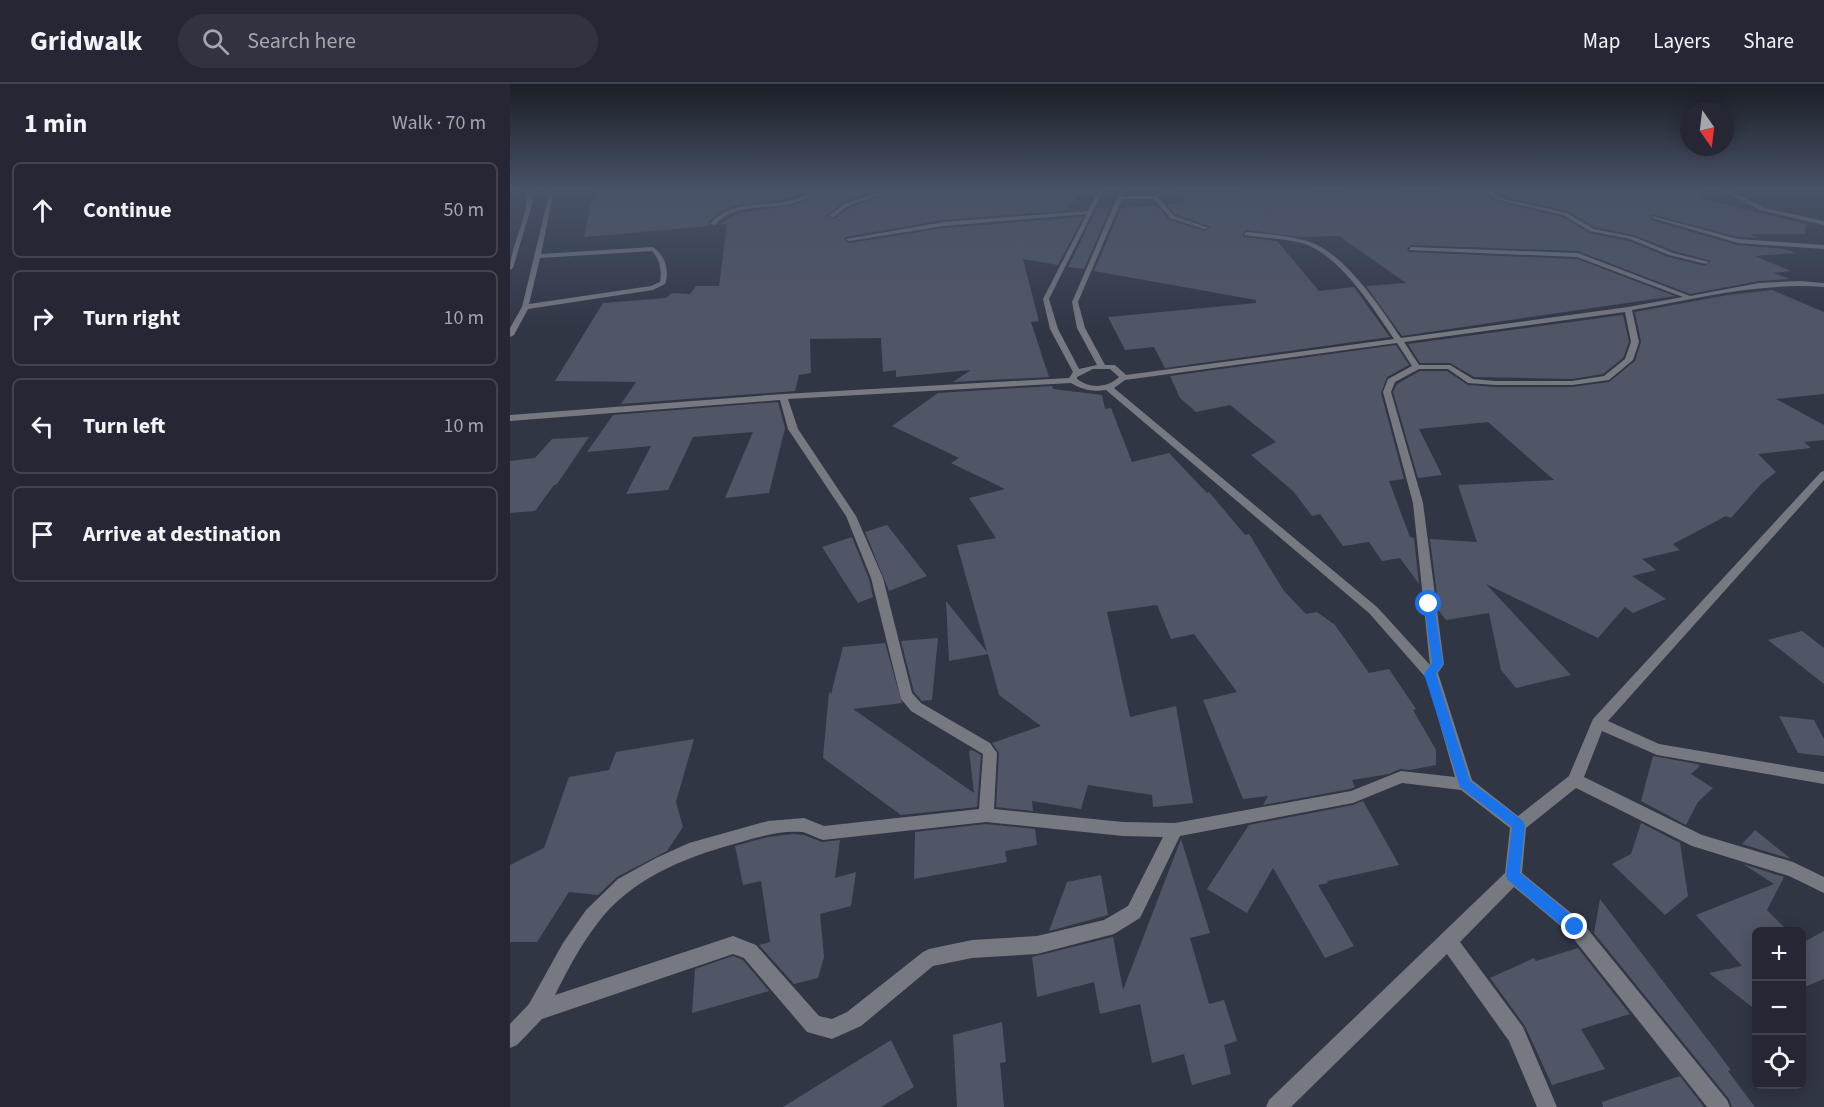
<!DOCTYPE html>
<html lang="en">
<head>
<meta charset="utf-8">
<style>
  body { margin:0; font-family:"Source Sans 3",sans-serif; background:#313440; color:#f1f3f6 }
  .controls { position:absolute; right:18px; bottom:18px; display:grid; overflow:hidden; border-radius:9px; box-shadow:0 3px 15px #0003 }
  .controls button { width:54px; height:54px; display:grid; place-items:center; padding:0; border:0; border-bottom:2px solid #42444f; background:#252834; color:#f1f3f6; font:30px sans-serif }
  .compass { position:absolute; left:1170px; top:18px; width:54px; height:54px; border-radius:50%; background:#252834; box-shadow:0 3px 15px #0003; rotate:166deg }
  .stop { position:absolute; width:18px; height:18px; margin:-14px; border:4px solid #1a73e8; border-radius:50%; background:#fff }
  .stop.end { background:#1a73e8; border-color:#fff; box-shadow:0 2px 6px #0008 }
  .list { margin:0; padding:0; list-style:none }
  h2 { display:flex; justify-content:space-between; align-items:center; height:78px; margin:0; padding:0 24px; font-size:26px }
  h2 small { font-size:20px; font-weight:400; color:#a3a6ac }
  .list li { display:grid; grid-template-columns:39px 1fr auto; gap:18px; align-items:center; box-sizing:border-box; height:96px; margin:0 12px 12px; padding:0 12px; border:2px solid #42444f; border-radius:9px }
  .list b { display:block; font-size:22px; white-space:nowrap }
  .list em { font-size:20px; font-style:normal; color:#a3a6ac }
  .icon { flex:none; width:33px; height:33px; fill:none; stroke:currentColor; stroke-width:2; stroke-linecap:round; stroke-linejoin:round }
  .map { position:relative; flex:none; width:1314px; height:1023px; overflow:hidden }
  header { display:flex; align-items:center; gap:36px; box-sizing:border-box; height:84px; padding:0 30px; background:#252834; border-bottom:2px solid #42444f }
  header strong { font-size:28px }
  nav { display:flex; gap:33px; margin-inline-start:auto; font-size:21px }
  .search { width:420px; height:54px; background:#313440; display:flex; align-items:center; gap:15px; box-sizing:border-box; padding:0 21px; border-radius:33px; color:#a3a6ac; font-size:22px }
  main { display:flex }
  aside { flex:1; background:#252834 }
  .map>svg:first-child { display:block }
</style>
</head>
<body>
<header>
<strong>Gridwalk</strong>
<div class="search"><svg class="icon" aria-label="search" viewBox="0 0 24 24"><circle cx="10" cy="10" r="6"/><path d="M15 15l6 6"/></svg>Search here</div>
<nav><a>Map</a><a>Layers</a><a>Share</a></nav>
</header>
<main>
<aside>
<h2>1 min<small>Walk · 70 m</small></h2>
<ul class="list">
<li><svg class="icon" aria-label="ahead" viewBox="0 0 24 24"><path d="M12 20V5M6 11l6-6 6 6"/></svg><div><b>Continue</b></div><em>50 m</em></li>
<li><svg class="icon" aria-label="right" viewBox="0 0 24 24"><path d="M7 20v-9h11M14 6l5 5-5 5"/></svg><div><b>Turn right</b></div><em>10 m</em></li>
<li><svg class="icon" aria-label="left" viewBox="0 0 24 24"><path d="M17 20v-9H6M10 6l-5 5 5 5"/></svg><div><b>Turn left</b></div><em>10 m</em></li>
<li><svg class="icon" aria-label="arrive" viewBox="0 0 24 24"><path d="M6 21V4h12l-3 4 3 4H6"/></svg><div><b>Arrive at destination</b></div></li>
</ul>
</aside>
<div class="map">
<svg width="1314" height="1023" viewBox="0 0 1314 1023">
  <rect width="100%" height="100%" fill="#313645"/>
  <!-- building -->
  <g fill="#515666">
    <path d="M88,105H262L260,107L298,106L276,115L222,122L210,128L199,138V142L74,153L81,117H85Z"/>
    <path d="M311,105H370L333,118L317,132L324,135L339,124L388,105H567L571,108L557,125H577L434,136L336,153L334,155L339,159L434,144L573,133L548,181L513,175L529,237L521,238L539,293L443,298L461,286L386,293V286L373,288L371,254L300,255L301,289L289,291L285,307L111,320L126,298L45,297L93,219L156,214L162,209L180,210L186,202H209L217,140L208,141L229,129L283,121L297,116Z"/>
    <path d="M796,105L809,111L866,105H879L890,110L973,106L983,116L1052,133L1080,149L1119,157L1158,173L1195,182L1201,177L1164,167L1124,151L1085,143L1057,127L1000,114L984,106L1193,105L1192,115L1296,140L1295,150H1240L1249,154L1228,153L1141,130V136L1227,161L1275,165L1286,169L1245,172L1281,187L1263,189L1280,195L1249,197L1180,210L1068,167L901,161L897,165L899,168L1067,175L1165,212L892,252L856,202L896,199L829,152L790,153L736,146L732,150L734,153L767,157L809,207L844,203L880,253L655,284L644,263L615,266L598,233L746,219V216L584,187L611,124L647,122L659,136L694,147L701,143L665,130L657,121L675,118L673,110Z"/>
    <path d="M587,124H600L574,185L558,183Z"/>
    <path d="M1262,206L1314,228V310L1266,315L1314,341V356L1294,358L1301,364L1248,370L1266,388L1251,400L1221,434L1216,432L1163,460L1170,466L1132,475L1146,486L1122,492L1156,515L1123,529L1115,523L1088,554L976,500L1061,591L1006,604L991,586L979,529L936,536L929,527L920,455L967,458L948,401L1044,396L978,338L909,345L932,391L908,394L883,308L887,300L910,287H937L958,301L985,303H1062L1099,298L1125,277L1131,258L1125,228L1218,211Z"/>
    <path d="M1113,231L1119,258L1113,274L1093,290L1062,295L964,293L940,279H910L898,260Z"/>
    <path d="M886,261L899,281L877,293L871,309L894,395L879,397L900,453L904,454L909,500L890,474L872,477L859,458L833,462L810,430L802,432L784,408L741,371L766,358L720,321L686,328L670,314L660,292Z"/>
    <path d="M542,302L543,305L592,311L595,325L601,324L622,378L659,369L697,409L699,408L735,451L739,450L774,507L796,530L807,528L825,541L859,589L879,585L906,625L903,626L926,666V681L900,686L890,685L879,690L842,696L845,703L840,705L753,721L758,712L733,715L693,616L727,608L684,550L661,555L647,521L597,528L620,633L666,622L683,719L643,723L642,711L578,701L571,725L522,717L523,727L486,723L489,669L482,659L531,642L489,611L478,570L439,577L436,517L477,568L447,461L486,454L459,414L495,405L441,379L449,374L382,342L428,309Z"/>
    <path d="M268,318L275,344L259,409L215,414L243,348L183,353L158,406L116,410L141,362L77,368L103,331Z"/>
    <path d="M79,353L47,400L44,401L25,427L0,429V377L25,374L42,355Z"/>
    <path d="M377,441L417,492L379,507L355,448Z"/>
    <path d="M342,453L359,495L363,513L348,519L312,463Z"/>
    <path d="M1292,547L1314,564V600L1258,556Z"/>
    <path d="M428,554L422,616L412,617L404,608L391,557Z"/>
    <path d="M375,559L392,619L343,625L464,709L459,667L462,666L471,671L467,723L391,731L313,674L319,608L321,610L333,563Z"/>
    <path d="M1269,632L1304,636L1314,655V672L1288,669Z"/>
    <path d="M184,655L166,718L173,743L157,767L107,793L88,811L59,808L27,858H0V781L34,764L59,693L99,686L106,668Z"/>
    <path d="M1143,672L1187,680L1190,682L1181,690L1203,704L1188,718L1176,741L1131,717Z"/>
    <path d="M853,717L889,781L817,797L818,799L808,801L844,862L815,874L763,784L737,829L697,805L739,741L843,721Z"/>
    <path d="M1131,739L1170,759L1178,812L1155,831L1102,780L1121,770Z"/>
    <path d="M476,740L525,745L527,761L495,767L497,778L404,795L405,748Z"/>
    <path d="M1245,746L1281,775L1232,760Z"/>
    <path d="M283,750L294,751L312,758L330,756L325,794L346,788L341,822L310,830L314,873L308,894L284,900L249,861L260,858L251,797L233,801L225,762L258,753Z"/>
    <path d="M671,755L700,849L680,854L699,920L714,916L727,957L714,961L721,990L682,1001L674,970L642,979L630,920L590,930L584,898L527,913L522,873L603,853L613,906Z"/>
    <path d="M1233,780L1274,793L1257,826L1279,848H1246V921L1242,923L1199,889L1232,882L1186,831L1264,800Z"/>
    <path d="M591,791L598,831L539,847L557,798Z"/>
    <path d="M1090,815L1221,986L1218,987L1245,1023H1222L1219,1015L1084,849Z"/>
    <path d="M1314,847V895L1292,904V859Z"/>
    <path d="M1068,864L1120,930L1071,945L1095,985L1042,1001L1015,942L980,894L1024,874L1026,877Z"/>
    <path d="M223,872L233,876L259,907L182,929L185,885Z"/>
    <path d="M492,938L496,978L490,979L494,1023H447L443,951Z"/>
    <path d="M381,956L404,1003L371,1023H273Z"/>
    <path d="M1170,992L1194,1023H1093L1092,1018Z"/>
  </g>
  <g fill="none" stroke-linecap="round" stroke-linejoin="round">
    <!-- minor -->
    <g fill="#777981" fill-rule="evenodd">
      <path d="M15,105H20L23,117L3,184L0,186C0,159 21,132 15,105Z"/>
      <path d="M36,105H41L43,111L31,170L143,163C155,171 160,187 155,200L143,206L18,225L4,251L0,253V244L12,223L36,123L39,111ZM142,167C150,176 152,186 150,198L141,202L19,220L30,174Z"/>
      <path d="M303,105H309C275,136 233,110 205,141L200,140C228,107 270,132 303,105Z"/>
      <path d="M378,105H386L338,122L324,133L319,132L334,120Z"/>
      <path d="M569,105L588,109L589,105H594L539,215L548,245L569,285L587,281L567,244L562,218L611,105H616L613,112H644L656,105H663L648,113L664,132L699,144L694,145L660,134L644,115H612L568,218L575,244L595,281H605L616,291L884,255C864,225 830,172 795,160C775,154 754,154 734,151L736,148C757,150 780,151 800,158C836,171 870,223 891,254L1118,223L1173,213L1067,173L899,166L901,163L1068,169L1180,212L1249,199L1290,197L1314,199V203C1249,198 1185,215 1122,226L1129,258L1123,276L1099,296L1062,301H985L958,299L938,285H909L885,298L881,308L913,419L934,580L928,589L962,696L1008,732L1059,692L1083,635L1311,388L1314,387V396L1098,637L1149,660L1314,688V700L1147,671L1092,647L1074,693L1192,751L1283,778L1314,793V809L1279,792L1182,762L1066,704L1016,744L1012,789L1071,837L1217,1016L1220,1023H1197L1059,849L1004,803L950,858L1013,943L1047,1023H1027L999,957L937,870L781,1023H756L759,1016L995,789L1000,744L951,706L892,699L843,719L670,752L630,834L604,850L527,870L462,874L423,882L351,942L322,955L297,948L234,874L223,870L32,935L7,961L0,964V940L19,920L53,859L76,826L108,795L146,774L179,759L258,737L294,734L314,742L469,725L473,670L401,627L391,615L361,494L336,432L278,345L270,316L0,337V331L273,310L559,294L563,288L540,245L533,215L577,130L434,142L339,157L336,155L434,138L578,127L586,111ZM1115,228L1121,258L1115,275L1094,292L1062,297H985L963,295L940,281H909L894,258ZM887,259L902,282L878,295L873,308L903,419L920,581L867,523L604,304L615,296ZM583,285H600L609,293C597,304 580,305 567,295V293ZM561,299C572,306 584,308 596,306L859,529L917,595L945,693L891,687L841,707L665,739L613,738L484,725L487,669L480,659L411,619L402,609L373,494L346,432L288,345L278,315ZM476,738L613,752L653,753L618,822L594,836L527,852L462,856L419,865L413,868L337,928L322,935L309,932L246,861L223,852L45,911C57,887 70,862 87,840C119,796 173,774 224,760C245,754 269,746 292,748C298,749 306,754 313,756Z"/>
      <path d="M975,105H980L988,112L999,116L1057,129L1084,145L1124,153L1163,169L1199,178L1196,180L1159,171L1120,155L1080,147L1053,131L996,118L984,114Z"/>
      <path d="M1210,105H1217L1254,124L1314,137V141L1250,126Z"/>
      <path d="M1142,132L1228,155L1314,161V165L1228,159L1142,134Z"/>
    </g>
  </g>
  <!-- sky -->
  <linearGradient id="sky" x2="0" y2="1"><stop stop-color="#1b1e26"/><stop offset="0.42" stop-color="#485268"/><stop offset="1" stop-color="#485268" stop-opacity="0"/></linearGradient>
  <rect width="1314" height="249" fill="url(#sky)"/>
  <!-- route -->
  <path fill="#1a73e8" d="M919,517L924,520L933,580L926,590L960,697L1013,737L1015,741L1010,789L1070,838L1072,843L1070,848L1065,850L1059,848L998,796L996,792L1002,743L950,703L914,590L922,579L914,520Z"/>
</svg>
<div class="controls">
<button>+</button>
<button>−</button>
<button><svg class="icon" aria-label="locate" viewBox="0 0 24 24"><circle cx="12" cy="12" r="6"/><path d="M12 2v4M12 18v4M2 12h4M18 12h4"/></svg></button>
</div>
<svg class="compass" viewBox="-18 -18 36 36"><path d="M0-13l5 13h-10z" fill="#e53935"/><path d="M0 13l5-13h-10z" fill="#a3a6ac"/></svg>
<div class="stop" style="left:919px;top:520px"></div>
<div class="stop end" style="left:1065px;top:843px"></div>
</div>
</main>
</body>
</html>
